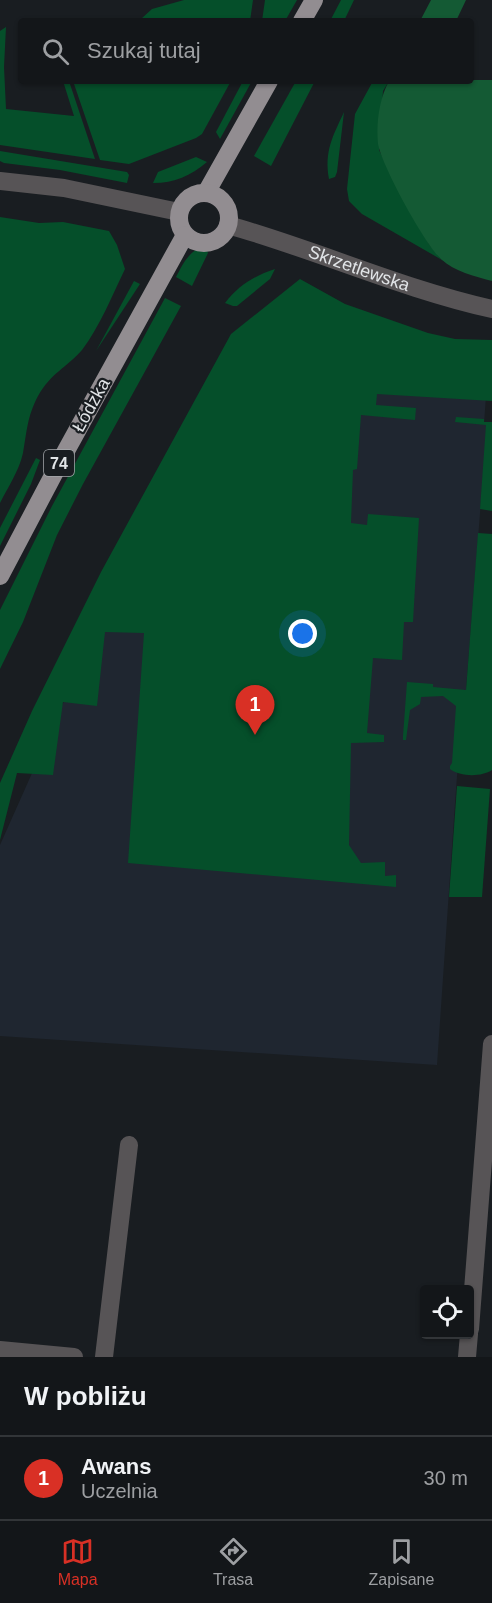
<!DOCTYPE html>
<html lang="pl">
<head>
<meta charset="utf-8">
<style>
  body { margin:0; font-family:Arial,sans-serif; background:#202326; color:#f1f3f6 }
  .controls { position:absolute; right:18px; bottom:18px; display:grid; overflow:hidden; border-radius:6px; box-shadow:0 2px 4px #0004 }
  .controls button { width:54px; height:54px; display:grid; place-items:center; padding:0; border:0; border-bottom:2px solid #323538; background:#131619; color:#f1f3f6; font:30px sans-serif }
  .you { position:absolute; left:303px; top:634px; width:21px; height:21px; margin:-15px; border:4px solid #fff; border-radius:50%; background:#1a73e8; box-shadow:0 0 0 9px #1a73e833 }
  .badge { display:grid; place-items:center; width:39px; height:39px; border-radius:50%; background:#d93025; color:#fff; font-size:20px; font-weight:700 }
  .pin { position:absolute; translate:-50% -50px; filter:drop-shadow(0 2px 3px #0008) }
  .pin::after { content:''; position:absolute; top:32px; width:21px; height:18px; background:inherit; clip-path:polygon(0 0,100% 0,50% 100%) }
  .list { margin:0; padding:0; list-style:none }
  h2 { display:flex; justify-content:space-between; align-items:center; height:78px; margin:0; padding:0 24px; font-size:26px }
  h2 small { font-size:20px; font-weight:400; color:#9d9fa2 }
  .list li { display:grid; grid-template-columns:39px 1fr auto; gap:18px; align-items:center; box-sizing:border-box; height:84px; padding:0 24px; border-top:2px solid #323538 }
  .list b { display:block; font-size:22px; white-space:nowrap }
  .list p { margin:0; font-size:20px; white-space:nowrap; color:#9d9fa2 }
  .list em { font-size:20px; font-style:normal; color:#9d9fa2 }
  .icon { flex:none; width:33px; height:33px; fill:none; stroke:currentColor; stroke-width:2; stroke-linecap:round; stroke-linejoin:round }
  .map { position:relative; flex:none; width:492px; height:1357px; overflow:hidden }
  .search { position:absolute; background:#131619; box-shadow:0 2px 4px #0004; left:18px; right:18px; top:18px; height:66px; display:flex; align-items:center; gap:15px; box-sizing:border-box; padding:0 21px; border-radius:6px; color:#9d9fa2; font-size:22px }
  .sheet { height:162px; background:#131619 }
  nav { display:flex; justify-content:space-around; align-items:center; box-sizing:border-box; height:84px; border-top:2px solid #323538; background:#131619; font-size:16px; color:#9d9fa2 }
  nav a { display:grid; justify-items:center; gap:3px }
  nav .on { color:#d93025 }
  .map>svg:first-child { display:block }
</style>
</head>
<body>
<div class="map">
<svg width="492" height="1357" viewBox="0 0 492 1357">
  <rect width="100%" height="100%" fill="#191d21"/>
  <!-- built -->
  <path fill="#1f2630" d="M489,353L484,424L487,425L466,690H464L456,789L437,1065L0,1036V845L159,488L296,354Z"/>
  <!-- green -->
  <g fill="#054f2a">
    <path d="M184,0H253L250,21H134L141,19L152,9Z"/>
    <path d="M265,0H297L285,21H262Z"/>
    <path d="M341,0H354L344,21H330Z"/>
    <path d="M6,27L4,67L6,109L74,116L63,81H69L95,159L0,145V31Z"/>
    <path d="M73,81H231L202,134L196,138L129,164L100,160Z"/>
    <path d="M243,81H252L220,139L216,132Z"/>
    <path d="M296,81H315L271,166L254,156Z"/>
    <path d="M373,81H389L383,91L379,150L411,214L429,244L440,258L449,264L362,214L349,201L347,189L355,114Z"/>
    <path d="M344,112L337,172L335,177L329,179C324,151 333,136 344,112Z"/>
    <path d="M0,151L127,172L129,175L127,183L60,170L4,163L0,161Z"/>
    <path d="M196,157L207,162C190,176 175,183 153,183L158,172Z"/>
    <path d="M0,217L39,223L63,222L109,231L117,245L125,269C113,294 99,328 82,350C66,368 51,373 38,396C27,417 27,431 23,453C19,471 8,487 0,503Z"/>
    <path d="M206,247L208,253L192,286L176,277C183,264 190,248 206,247Z"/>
    <path d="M275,269L270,279L237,306H233L225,303C239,285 254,276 275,269Z"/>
    <path d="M300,279L345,304L428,333L455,339L492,340V401L377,394L376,405L416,408L415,420L361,415L357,469L353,470L351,523L367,525L368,514L419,518L413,622H404L402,660L373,658L367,733L384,735V742L351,743L349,845L361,863L385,862V876L396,875V887L128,863L144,633L105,632L97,706L63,702L53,775L17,773L0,840V783L32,711L101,572L231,334Z"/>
    <path d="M134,281L140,284L96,351Z"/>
    <path d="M165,298L181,306L83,484L57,535L23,622L0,669V610L52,506Z"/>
    <path d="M456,417L484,419V422H492V511L480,509L486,425L455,422Z"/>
    <path d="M36,458L40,460L31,484L0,546V528Z"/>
    <path d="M478,533L492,534V770C482,777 460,777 450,769V766L452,763L456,706L443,696L421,697L420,704L410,710L406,740H403V736L407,682L433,684V687L466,690Z"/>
    <path d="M457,786L490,789L482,897H449Z"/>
  </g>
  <!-- forest -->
  <g fill="#145a34">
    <path d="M431,0H466L456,21H420Z"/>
    <path d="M471,80H492V281C474,276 455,272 441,259C424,243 382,166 378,144C376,124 379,99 389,81Z"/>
  </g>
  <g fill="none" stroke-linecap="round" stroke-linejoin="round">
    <!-- minor -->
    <g stroke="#575456" stroke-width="18">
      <path d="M0,181L64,188L179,212"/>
      <path id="s1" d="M228,225C317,250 402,289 492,309"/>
      <path d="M470,1329L492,1044"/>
      <path d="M0,1350L74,1357"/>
      <path d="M104,1357L129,1145"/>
      <path d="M467,1357L469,1334"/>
    </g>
    <!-- major -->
    <g stroke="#928d91" stroke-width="18">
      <path d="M302,21L314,0"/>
      <path d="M206,193L269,81"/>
      <circle cx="204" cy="218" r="25"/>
      <path d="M0,576L67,449L185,235"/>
    </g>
  </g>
  <g text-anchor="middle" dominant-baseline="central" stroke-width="4.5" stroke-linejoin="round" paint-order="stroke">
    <!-- shield labels -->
    <rect fill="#191d21" stroke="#a5a8ac" stroke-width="1.5" x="44" y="450" width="30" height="26" rx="4.5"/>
    <g font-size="16" font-weight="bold" fill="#e1e4e7">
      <text x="59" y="463">74</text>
    </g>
    <!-- street labels -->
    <g font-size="18" fill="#e1e4e7" stroke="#191d21">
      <text stroke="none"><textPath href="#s1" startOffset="138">Skrzetlewska</textPath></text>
      <text transform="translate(91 405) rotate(-61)">Łódzka</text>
    </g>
  </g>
</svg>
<div class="controls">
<button><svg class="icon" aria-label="locate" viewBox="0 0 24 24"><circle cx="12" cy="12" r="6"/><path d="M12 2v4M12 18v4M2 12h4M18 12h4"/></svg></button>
</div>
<div class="you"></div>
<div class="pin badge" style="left:255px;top:735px">1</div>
<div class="search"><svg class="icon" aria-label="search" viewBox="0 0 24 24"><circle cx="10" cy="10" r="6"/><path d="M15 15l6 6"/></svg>Szukaj tutaj</div>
</div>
<section class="sheet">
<h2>W pobliżu<small></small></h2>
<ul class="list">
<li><span class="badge">1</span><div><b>Awans</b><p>Uczelnia</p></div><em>30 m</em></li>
</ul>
</section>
<nav>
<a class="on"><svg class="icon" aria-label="map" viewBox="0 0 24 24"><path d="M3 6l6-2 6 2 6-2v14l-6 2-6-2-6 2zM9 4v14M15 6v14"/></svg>Mapa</a>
<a><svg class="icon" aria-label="directions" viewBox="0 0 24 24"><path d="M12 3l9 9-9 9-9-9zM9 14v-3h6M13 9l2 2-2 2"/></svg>Trasa</a>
<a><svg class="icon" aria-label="saved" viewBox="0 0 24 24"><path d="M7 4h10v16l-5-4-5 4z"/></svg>Zapisane</a>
</nav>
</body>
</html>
